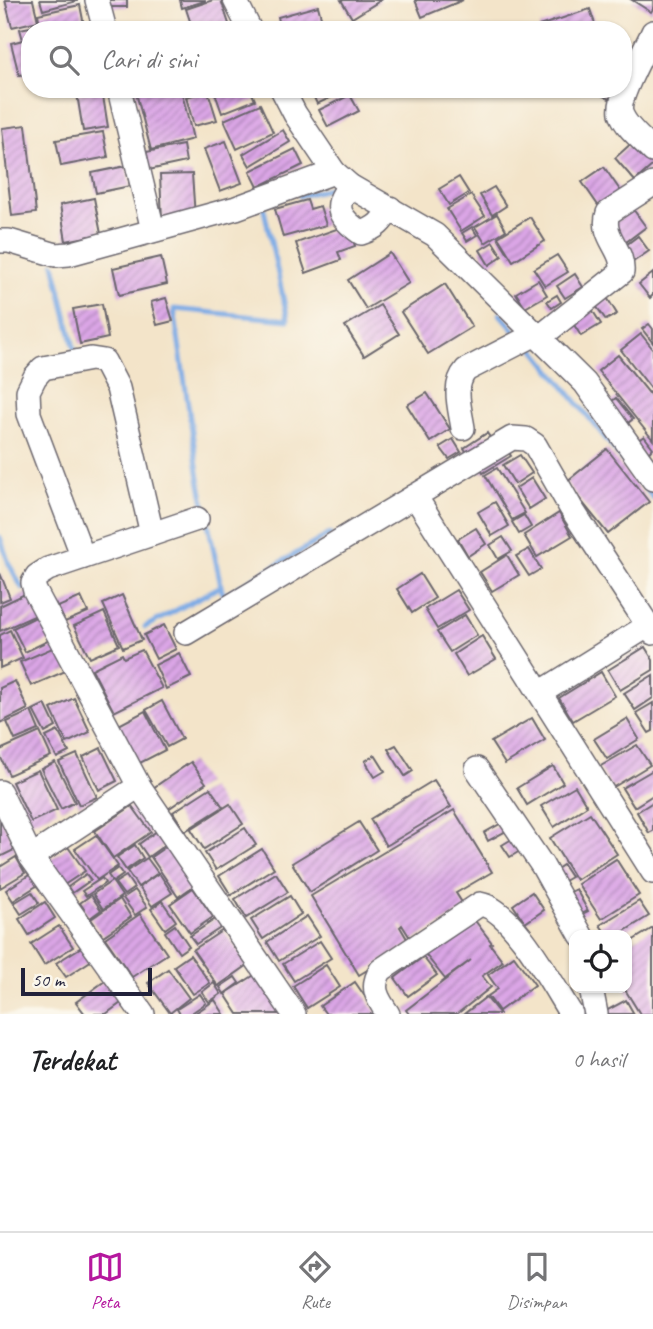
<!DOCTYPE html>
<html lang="id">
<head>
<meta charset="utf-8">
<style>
  body { margin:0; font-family:Caveat,sans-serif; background:#f2f2f2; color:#202124 }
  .controls { position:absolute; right:21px; bottom:21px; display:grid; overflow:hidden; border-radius:14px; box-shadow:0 2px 5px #0004 }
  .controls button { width:63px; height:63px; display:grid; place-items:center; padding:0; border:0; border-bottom:2px solid #e0e0e0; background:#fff; color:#202124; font:35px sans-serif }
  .scale { position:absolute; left:21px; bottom:18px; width:131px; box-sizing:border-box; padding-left:7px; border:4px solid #22223b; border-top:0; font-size:19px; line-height:24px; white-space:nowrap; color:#22223b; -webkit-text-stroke:5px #fbf7ec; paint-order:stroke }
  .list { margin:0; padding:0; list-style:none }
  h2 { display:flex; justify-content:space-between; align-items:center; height:91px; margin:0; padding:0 28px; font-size:30px }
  h2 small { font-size:23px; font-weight:400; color:#757577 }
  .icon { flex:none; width:38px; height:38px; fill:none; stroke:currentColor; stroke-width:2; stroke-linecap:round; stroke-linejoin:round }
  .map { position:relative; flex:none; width:653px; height:1014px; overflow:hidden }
  .search { position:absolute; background:#fff; box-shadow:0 2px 5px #0004; left:21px; right:21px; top:21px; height:77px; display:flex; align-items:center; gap:18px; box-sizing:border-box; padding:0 24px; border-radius:28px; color:#757577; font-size:26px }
  .sheet { height:217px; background:#fff }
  nav { display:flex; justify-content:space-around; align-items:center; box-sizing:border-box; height:98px; border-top:2px solid #e0e0e0; background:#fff; font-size:19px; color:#757577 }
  nav a { display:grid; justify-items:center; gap:4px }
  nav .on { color:#b5179e }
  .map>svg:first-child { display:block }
</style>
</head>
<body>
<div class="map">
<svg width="653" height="1014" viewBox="0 0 653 1014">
  <defs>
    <pattern id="building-hatch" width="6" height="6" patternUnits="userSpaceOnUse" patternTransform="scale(1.75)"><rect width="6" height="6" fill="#dba6e6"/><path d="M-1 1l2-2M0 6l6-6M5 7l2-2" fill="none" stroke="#b187bc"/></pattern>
  </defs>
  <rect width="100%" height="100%" fill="#fbf7ec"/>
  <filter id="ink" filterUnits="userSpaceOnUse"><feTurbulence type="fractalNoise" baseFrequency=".0143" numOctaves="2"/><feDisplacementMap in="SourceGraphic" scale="14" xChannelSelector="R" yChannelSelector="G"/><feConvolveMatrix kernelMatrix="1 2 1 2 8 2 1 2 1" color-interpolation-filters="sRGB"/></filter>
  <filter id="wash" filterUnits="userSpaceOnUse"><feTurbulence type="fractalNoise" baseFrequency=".00686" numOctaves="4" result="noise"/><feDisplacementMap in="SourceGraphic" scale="28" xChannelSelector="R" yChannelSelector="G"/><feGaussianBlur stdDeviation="1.57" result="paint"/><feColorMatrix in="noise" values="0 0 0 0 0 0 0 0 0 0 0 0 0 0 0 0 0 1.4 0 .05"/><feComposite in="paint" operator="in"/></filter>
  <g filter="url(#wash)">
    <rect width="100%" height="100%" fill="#f3e4c9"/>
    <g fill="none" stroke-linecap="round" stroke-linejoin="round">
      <!-- stream -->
      <g stroke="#7caae5" stroke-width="5">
        <path d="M300,196L334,187"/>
        <path d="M263,205L288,320L174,309L199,479L223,596L330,534"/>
        <path d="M54,264L75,352"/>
        <path d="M500,314L514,330"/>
        <path d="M531,345L653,498"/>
        <path d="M0,537L9,564L22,588"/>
        <path d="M145,627L221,586"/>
      </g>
    </g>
    <g id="blocks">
      <!-- building -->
      <g fill="url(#building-hatch)">
        <path d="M5,0H33L38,21L12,27Z"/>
        <path d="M40,0H77V1L43,10Z"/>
        <rect x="101" y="0" width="26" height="7"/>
        <path d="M180,0H205V1L182,8Z"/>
        <path d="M213,0H221L231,30H193L186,9Z"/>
        <path d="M341,0H381L352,18Z"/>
        <path d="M415,0H463L422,17Z"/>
        <path d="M632,0H653V9L651,12Z"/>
        <path d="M80,5L85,30H41L38,14Z"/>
        <path d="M318,6L324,28L316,30H281L278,17Z"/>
        <path d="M590,9L597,30H540L539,26Z"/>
        <path d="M35,26L36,30H30V73L19,75L11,43L23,40L20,29Z"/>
        <path d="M623,45L637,51L623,77Z"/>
        <path d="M135,89H181L193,139L151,150Z"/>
        <path d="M223,89H250L255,100L222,113L215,93Z"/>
        <path d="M310,89H349L317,104Z"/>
        <path d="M590,89H615L609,99Z"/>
        <path d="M102,90L108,127L83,131L77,94Z"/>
        <path d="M208,91L217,120L194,126L186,97Z"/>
        <path d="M350,95L359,111L328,127L319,110Z"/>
        <path d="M260,104L273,132L237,149L224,120Z"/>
        <path d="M26,125L36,213L12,216L2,128Z"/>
        <path d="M283,130L290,142L250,166L243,154Z"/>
        <path d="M103,132L108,157L61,166L56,140Z"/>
        <path d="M226,141L242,183L220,191L204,149Z"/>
        <path d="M634,141L653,162V165L635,181L615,158Z"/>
        <path d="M183,145L186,162L144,171L141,153Z"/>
        <path d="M295,149L303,165L258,187L250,171Z"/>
        <path d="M126,166L130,186L96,193L92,173Z"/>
        <path d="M604,167L624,196L602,211L582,182Z"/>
        <path d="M192,174L195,217L162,219L160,175Z"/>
        <path d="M459,177L469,193L449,205L439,189Z"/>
        <path d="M494,187L506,206L492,215L480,195Z"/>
        <path d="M471,195L485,216L461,231L447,209Z"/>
        <path d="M94,198L101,234L66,241L60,205Z"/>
        <path d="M307,200L310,209L320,206L326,225L283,237L275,209Z"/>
        <path d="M633,209L646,227L622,245L609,227Z"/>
        <path d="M497,214L506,230L485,243L475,227Z"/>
        <path d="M530,217L545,241L513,261L498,237Z"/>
        <path d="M348,225L355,246L338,252L341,260L306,273L296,243Z"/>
        <path d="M472,227L477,235L467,241L462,233Z"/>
        <path d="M638,236L649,251L633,262L622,248Z"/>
        <path d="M493,242L502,256L489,265L480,250Z"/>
        <path d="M390,253L409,283L366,309L348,280Z"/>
        <path d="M557,255L568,272L545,286L534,269Z"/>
        <path d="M161,257L167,284L119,295L113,268Z"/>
        <path d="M653,273V295L650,298L639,284Z"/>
        <path d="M575,274L583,287L565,298L557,286Z"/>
        <path d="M538,280L547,295L525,308L516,293Z"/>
        <path d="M445,284L472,327L428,354L401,312Z"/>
        <path d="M557,295L561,302L552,308L547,301Z"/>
        <path d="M606,296L617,314L606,320L594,303Z"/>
        <path d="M166,298L173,321L157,325L151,302Z"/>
        <path d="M102,304L108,338L80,344L73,309Z"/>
        <path d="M380,305L399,334L364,356L345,326Z"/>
        <path d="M591,308L601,324L581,336L571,320Z"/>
        <path d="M649,324L653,329V343L642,329Z"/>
        <path d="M641,334L653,349V391L621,350Z"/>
        <path d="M618,355L653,398V440L598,371Z"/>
        <path d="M427,393L450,429L430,442L407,405Z"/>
        <path d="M616,398L633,419L624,426L607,405Z"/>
        <path d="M487,433L495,445L472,460L464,448Z"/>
        <path d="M644,436L653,448L645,457L634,443Z"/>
        <path d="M453,439L461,452L449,459L440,447Z"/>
        <path d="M505,446L511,456L483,473L477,463Z"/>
        <path d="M607,449L649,502L608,534L566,482Z"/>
        <path d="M520,455L532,473L515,484L503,465Z"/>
        <path d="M497,468L525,513L512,520L485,475Z"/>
        <path d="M532,478L545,499L529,509L516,488Z"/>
        <path d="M495,502L509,526L492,536L478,512Z"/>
        <path d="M559,513L572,536L537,557L524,535Z"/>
        <path d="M524,515L531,527L519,534L512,522Z"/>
        <path d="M476,528L486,544L468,556L458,539Z"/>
        <path d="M503,537L512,551L498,559L490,545Z"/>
        <path d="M529,549L541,569L529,576L516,556Z"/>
        <path d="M507,555L519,575L492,591L480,572Z"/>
        <path d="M0,573L10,598L0,602Z"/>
        <path d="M420,574L435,598L412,613L397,589Z"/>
        <path d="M456,590L469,610L437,629L425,609Z"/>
        <path d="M31,591L41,613L0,631V606Z"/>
        <path d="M122,595L142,640L123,648L103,604Z"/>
        <path d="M81,597L88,612L65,622L58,607Z"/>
        <path d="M104,612L119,645L90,658L74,626Z"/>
        <path d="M44,613L56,637L25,652L13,628Z"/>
        <path d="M465,615L477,635L450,652L437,632Z"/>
        <path d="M164,625L176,649L156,659L144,635Z"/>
        <path d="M10,630L23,658L0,668V635Z"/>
        <path d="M482,636L496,659L467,676L454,654Z"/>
        <path d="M57,646L68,670L31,686L20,662Z"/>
        <path d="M645,647L653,660V670L620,690L608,670Z"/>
        <path d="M142,650L162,688L114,712L92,669L122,654L124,658Z"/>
        <path d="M179,653L191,677L166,689L155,665Z"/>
        <path d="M601,672L615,696L573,721L559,698Z"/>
        <path d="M653,675V698L635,710L624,693Z"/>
        <path d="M15,681L28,709L0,723V688Z"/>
        <path d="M74,698L90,732L67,743L51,709Z"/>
        <path d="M162,701L182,739L167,747L146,710Z"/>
        <path d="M653,703V731L649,733L636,713Z"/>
        <path d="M45,704L56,727L45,733L33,710Z"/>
        <path d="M31,711L39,730L15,740L7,722Z"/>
        <path d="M145,711L165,750L138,764L117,726Z"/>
        <path d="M532,718L545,740L505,764L491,742Z"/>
        <path d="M627,719L639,739L607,759L594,739Z"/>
        <path d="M58,731L69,752L57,758L46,737Z"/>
        <path d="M40,732L51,756L9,775L0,756V750Z"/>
        <path d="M396,745L413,771L405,776L388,749Z"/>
        <path d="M637,745L650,765L612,788L599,767Z"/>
        <path d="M101,748L117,781L99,790L83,757Z"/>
        <path d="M77,754L97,797L79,805L59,762Z"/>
        <path d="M375,755L385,771L375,777L365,761Z"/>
        <path d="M55,762L75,802L61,809L41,769Z"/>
        <path d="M191,762L206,783L168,809L153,788Z"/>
        <path d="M553,766L563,783L527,805L517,788Z"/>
        <path d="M38,770L57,810L31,822L12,782Z"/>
        <path d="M653,770V795L634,807L622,788Z"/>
        <path d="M434,780L451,807L386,846L370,819Z"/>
        <path d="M575,786L587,806L554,827L541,806Z"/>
        <path d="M210,788L223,807L185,831L173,812Z"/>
        <path d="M653,802V831L649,833L637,812Z"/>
        <path d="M230,804L243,824L204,849L191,829Z"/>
        <path d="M132,806L151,832L113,858L95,831Z"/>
        <path d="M454,810L492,872L456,893L466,909L412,941L402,925L400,927L410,944L359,975L311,896Z"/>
        <path d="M590,813L617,854L576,880L550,838Z"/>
        <path d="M0,816L16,849L0,857Z"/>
        <path d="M507,820L512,828L488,841L484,833Z"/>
        <path d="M359,822L377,850L310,892L292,863Z"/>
        <path d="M245,828L256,845L216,870L205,853Z"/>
        <path d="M157,831L166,844L148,857L139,844Z"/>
        <path d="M96,835L118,866L97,880L75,849Z"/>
        <path d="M517,836L525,848L510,857L502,845Z"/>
        <path d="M135,845L143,858L126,870L117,857Z"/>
        <path d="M167,846L195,885L178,897L151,857Z"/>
        <path d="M68,847L85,871L64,885L48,861Z"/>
        <path d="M262,849L274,868L231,895L219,876Z"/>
        <path d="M16,857L25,873L0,888V867Z"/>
        <path d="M147,858L158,873L138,887L127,871Z"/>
        <path d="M616,859L639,895L601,919L578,884Z"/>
        <path d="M563,865L571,877L564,881L557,869Z"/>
        <path d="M118,868L123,875L113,882L108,875Z"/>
        <path d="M159,873L172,893L152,906L139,887Z"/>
        <path d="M276,873L288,892L246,918L235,899Z"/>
        <path d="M31,874L38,885L13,901L6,890Z"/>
        <path d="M86,874L91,880L72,893L68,887Z"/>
        <path d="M126,876L134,888L124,895L115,883Z"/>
        <path d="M102,878L105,883L86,896L82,891Z"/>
        <path d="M112,881L122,896L103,909L93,894Z"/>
        <path d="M193,888L213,917L190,933L170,904Z"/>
        <path d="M576,889L588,911L580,915L568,893Z"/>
        <path d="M135,890L147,907L135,915L123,898Z"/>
        <path d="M32,892L39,903L21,914L14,903Z"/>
        <path d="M532,892L544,910L525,923L513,905Z"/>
        <path d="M91,895L101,910L90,918L80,903Z"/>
        <path d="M290,896L301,914L263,939L251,920Z"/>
        <path d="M120,899L131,917L103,936L91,919Z"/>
        <path d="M162,901L176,921L165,929L151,909Z"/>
        <path d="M639,901L649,916L618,935H607L600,925Z"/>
        <path d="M45,902L55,918L29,935L19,919Z"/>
        <path d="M140,914L167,954L132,977L105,938Z"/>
        <path d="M307,916L320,936L279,961L267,942Z"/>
        <path d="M217,918L222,927L196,944L190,936Z"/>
        <path d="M473,918L492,943L490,944L503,961L482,976L491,987L457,1014H409L406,1010L471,960L445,979L425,954Z"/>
        <path d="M175,925L189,946L179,953L165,932Z"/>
        <path d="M59,926L73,947L44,965L31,944Z"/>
        <path d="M653,928V1014H640L624,988H627V944Z"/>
        <path d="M223,930L248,965L218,986L193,950Z"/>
        <path d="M320,941L331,958L294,981L283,964Z"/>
        <path d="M83,946L92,960L66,977L56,963Z"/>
        <path d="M190,955L210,983L193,994L174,966Z"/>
        <path d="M514,956L535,985L499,1011L488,996L498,989L488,975Z"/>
        <path d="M423,957L437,975L408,996L395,978Z"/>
        <path d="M326,965L340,987L307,1008L293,986Z"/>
        <path d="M168,969L189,998L170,1013L148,983Z"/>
        <path d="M256,974L282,1012L279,1014H238L225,994Z"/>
        <path d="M235,977L239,983L224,994L220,987Z"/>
        <path d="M105,981L121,1003L106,1014H85L76,1002Z"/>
        <path d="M355,982L377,1014H326L320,1006Z"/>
        <path d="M214,983L221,994L209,1002L202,992Z"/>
        <path d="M200,994L206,1003L190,1014H180L177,1009Z"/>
        <path d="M486,997L500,1014H464Z"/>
        <path d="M215,1000L224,1014H194Z"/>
        <path d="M626,1000L634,1014H606L604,1012Z"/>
      </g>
    </g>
  </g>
  <g filter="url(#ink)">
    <use href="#blocks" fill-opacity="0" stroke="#6b666d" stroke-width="2"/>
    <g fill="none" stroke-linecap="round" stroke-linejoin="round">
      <defs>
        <g id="minor">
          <path d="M97,0L105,30"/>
          <path d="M235,0L250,30"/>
          <path d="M653,32C646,48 617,97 621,113C626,128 643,140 653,151"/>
          <path d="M119,89L153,230"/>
          <path d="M282,89L295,114L334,172L350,186L435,235L585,383L653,479"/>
          <path d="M350,186C331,207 340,218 361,233C377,228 382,222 390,208"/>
          <path d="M0,241H9L56,255L69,254L236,208L334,172"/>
          <path d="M540,337L622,272C624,248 600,237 608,213L653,184"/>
          <path d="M463,428C460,408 452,386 466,370L534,335"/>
          <path d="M415,496L653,872"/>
          <path d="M197,519L48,569L37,576L33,583L35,591L139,786L294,1014"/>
          <path d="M83,557L29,414L28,391L35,377L43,368L91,359L104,361L118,388L152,534"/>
          <path d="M186,633L512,438L526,439L535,445L571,508L653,633"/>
          <path d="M540,693L649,625"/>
          <path d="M477,769L542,865L581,935"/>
          <path d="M0,792L31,857L143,1014"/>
          <path d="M31,857L139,786"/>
          <path d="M591,988L596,1014"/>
          <path d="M388,1014C377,998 370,987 381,970L480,904C513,909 553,986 571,1014"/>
        </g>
      </defs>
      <!-- minor casing -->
      <use href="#minor" stroke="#6b666d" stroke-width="26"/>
      <!-- minor -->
      <use href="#minor" stroke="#fff" stroke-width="23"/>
    </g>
  </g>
</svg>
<div class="controls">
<button><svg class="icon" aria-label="locate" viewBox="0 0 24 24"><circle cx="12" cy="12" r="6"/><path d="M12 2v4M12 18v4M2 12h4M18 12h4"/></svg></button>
</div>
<div class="scale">50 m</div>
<div class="search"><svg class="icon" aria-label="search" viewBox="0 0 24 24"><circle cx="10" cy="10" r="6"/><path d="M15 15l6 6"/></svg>Cari di sini</div>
</div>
<section class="sheet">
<h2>Terdekat<small>0 hasil</small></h2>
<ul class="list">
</ul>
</section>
<nav>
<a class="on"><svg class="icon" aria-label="map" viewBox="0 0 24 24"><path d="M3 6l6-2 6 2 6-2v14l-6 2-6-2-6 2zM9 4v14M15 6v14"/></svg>Peta</a>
<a><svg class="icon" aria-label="directions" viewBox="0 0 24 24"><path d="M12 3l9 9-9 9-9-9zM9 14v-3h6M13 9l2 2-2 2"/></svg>Rute</a>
<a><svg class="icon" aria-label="saved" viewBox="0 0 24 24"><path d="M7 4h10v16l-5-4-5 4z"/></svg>Disimpan</a>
</nav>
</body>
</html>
